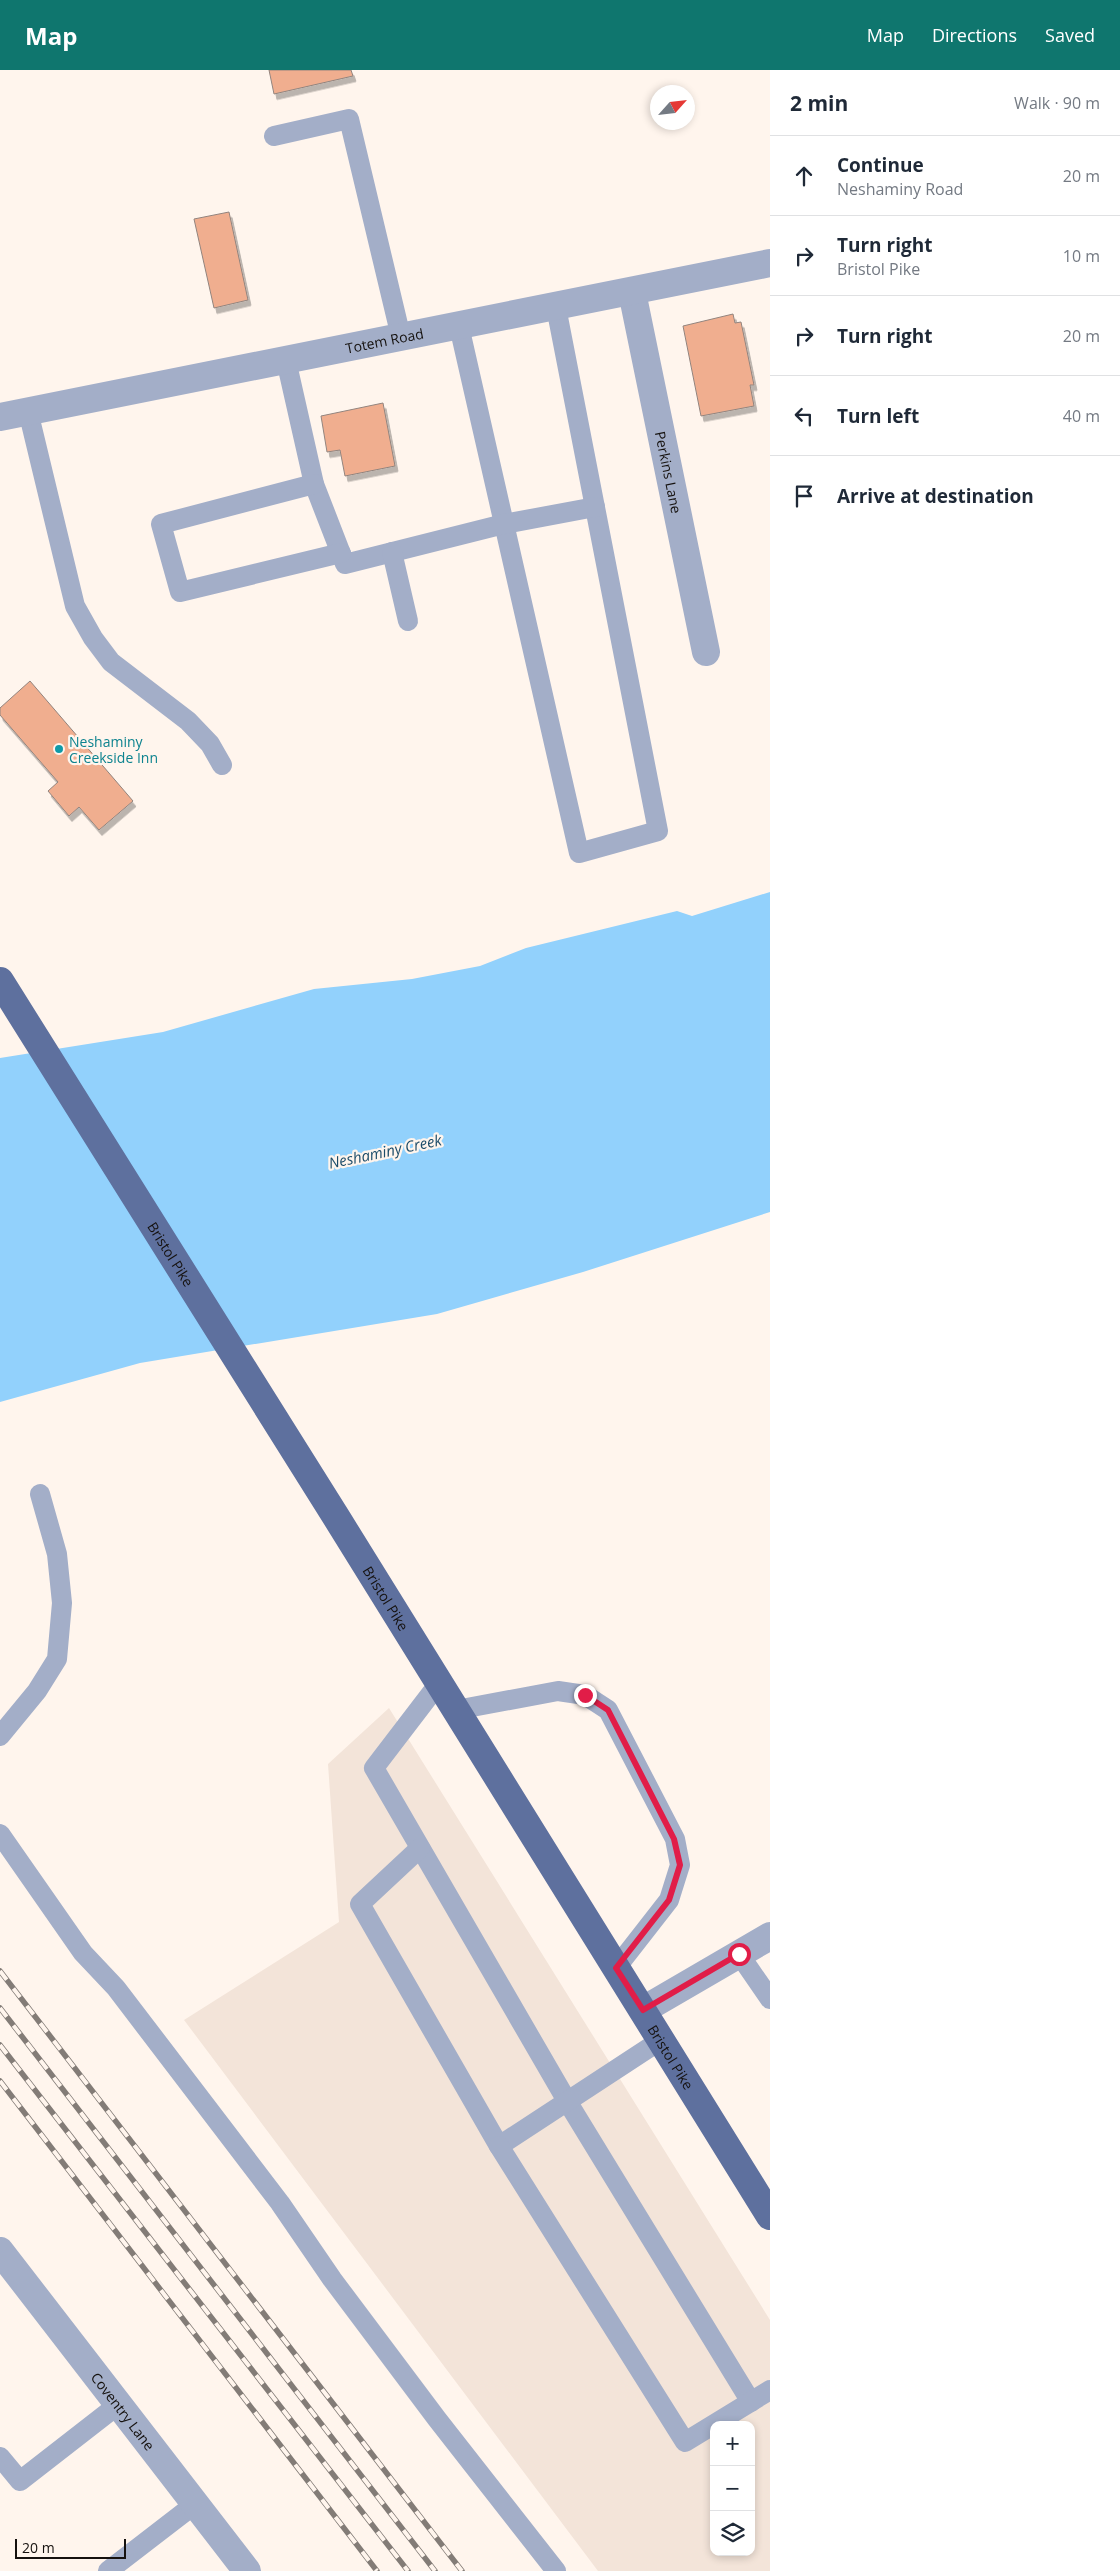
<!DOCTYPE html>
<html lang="en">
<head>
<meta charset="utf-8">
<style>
  body { margin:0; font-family:"Open Sans",sans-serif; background:#f2f2f3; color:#1f2937 }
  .controls { position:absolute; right:15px; bottom:15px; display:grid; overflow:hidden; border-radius:10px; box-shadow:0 2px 8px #0003 }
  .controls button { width:45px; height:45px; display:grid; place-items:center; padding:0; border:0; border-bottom:1px solid #e0e1e3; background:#fff; color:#1f2937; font:25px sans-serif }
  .compass { position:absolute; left:650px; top:15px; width:45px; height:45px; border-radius:50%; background:#fff; box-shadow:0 2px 8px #0003; rotate:63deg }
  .scale { position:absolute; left:15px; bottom:12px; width:111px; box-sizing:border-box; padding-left:5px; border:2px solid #15110e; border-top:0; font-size:14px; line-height:18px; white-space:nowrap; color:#15110e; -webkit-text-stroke:4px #fff5ed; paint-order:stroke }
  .stop { position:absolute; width:15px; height:15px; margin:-11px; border:4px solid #e11d48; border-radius:50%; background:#fff }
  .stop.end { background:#e11d48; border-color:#fff; box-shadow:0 1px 5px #0008 }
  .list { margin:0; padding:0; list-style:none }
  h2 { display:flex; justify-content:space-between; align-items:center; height:65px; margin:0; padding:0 20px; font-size:21px }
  h2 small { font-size:16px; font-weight:400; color:#747a83 }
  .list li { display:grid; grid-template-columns:32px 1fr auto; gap:15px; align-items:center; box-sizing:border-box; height:80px; padding:0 20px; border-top:1px solid #e0e1e3 }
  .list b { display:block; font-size:19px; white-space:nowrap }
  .list p { margin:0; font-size:16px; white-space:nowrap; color:#747a83 }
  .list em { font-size:16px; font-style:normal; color:#747a83 }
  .icon { flex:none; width:28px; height:28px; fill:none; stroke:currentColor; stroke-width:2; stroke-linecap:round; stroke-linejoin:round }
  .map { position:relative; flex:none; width:770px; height:2501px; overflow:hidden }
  header { display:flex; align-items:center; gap:30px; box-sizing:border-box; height:70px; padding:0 25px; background:#0f766e; color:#fff }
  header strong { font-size:24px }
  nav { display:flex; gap:28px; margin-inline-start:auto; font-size:18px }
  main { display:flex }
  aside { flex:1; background:#fff }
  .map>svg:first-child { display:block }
</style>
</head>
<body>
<header>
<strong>Map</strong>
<nav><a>Map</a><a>Directions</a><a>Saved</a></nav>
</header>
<main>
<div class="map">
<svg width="770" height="2501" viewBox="0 0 770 2501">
  <defs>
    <filter id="shadow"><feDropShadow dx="3" dy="5.5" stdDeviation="0" flood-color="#0004"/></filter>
  </defs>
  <rect width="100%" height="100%" fill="#fff5ed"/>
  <!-- built -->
  <path fill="#f3e4d9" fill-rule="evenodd" d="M389,1638L770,2250V2501H598L184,1950L339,1852L328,1694ZM714,2355H751V2482H714Z"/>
  <!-- water -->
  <path fill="#92d1fc" d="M770,822V1142L583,1202L437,1244L140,1293L0,1332V988L163,962L314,919L412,909L480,896L526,878L677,841L692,846Z"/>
  <!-- building -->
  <g fill="#f0ae8f" stroke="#92847e" filter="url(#shadow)">
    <path d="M269,0H351L353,6L274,24Z"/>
    <path d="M229,142L248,230L214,238L194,149Z"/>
    <path d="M733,244L735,253L741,252L754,315H750L754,336L701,346L683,256Z"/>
    <path d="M383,333L395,396L345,406L340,380L327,382L321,346Z"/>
    <path d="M30,611L133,731L99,760L79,737L69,746L48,721L58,712L0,645V638Z"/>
  </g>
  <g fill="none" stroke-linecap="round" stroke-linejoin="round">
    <!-- lane -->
    <g stroke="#a3aec8" stroke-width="20">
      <path d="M274,66L349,49L401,267"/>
      <path d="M459,256L579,783L658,761L556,237"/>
      <path d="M286,290L314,414L345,494L504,454L595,437"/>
      <path d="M28,341L75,536L93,568L111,592L188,651L210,674L222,695"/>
      <path d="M314,414L161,454L180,522L341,483"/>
      <path d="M392,482L408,551"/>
      <path d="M439,1613L374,1698L567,2031L751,2332"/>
      <path d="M456,1640L558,1621L585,1625L608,1640L675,1769L680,1795L669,1830L616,1898"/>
      <path d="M0,1666L37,1621L57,1589L62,1533L57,1484L40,1424"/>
      <path d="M0,1764L83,1883L116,1918L280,2133L332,2209L437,2349L556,2501"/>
      <path d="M420,1778L360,1834L499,2076L661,1970"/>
      <path d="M739,1884L770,1929"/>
      <path d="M499,2076L685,2372L770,2320"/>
      <path d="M0,2387L20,2411L119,2334"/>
      <path d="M108,2501L195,2434"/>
    </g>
    <!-- street -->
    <g stroke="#a3aec8" stroke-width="28">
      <path id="s1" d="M632,222L706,582"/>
      <path id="s2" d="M0,347L770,193"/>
      <path d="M643,1940L770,1866"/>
      <path id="s3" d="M0,2181L247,2501"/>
    </g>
    <!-- primary -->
    <path stroke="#5e709e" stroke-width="28" id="s4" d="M0,911L338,1450L770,2146"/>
    <defs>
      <g id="rail">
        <path d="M0,1901L462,2501"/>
        <path d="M0,1938L435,2501"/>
        <path d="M0,1975L408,2501"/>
        <path d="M0,2011L377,2501"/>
      </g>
    </defs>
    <!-- rail casing -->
    <use href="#rail" stroke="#837c77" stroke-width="5.5"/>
    <!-- rail -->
    <use href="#rail" stroke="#fff5ed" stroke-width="4" stroke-dasharray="11" stroke-linecap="butt"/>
  </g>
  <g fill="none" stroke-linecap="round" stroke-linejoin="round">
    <!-- route -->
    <path stroke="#e11d48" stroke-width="6" d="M585,1625L608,1640L674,1769L680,1795L669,1830L616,1898L643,1940L739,1884"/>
  </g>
  <!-- markers -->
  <circle fill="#0f9aa8" stroke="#fff5ed" stroke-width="2" cx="59" cy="679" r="5"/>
  <g text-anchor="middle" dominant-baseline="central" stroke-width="4.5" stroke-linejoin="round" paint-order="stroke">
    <!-- street labels -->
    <g font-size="14" fill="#15110e" stroke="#fff5ed">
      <text stroke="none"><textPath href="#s2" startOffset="392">Totem Road</textPath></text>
      <text stroke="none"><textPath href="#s1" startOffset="184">Perkins Lane</textPath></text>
      <text stroke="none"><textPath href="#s4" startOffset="322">Bristol Pike</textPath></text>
      <text stroke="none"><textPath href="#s4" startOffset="728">Bristol Pike</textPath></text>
      <text stroke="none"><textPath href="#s4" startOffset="1268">Bristol Pike</textPath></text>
      <text stroke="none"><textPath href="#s3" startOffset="202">Coventry Lane</textPath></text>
    </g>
    <!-- culture labels -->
    <g font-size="14" fill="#0d838f" stroke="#fff5ed" text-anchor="start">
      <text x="69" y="671">Neshaminy<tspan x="69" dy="16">Creekside Inn</tspan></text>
    </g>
    <!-- water labels -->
    <g font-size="15" font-style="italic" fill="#1c4c69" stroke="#fff5ed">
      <text transform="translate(385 1081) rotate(-12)">Neshaminy Creek</text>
    </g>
  </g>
</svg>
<div class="controls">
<button>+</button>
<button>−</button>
<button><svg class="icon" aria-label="layers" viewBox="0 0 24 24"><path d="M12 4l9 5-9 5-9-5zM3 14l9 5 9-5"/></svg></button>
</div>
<svg class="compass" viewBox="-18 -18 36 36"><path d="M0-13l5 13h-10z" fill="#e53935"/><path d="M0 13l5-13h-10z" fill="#747a83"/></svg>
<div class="scale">20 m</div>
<div class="stop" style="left:739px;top:1884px"></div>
<div class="stop end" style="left:585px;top:1625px"></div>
</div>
<aside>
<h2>2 min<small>Walk · 90 m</small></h2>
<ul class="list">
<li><svg class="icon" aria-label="ahead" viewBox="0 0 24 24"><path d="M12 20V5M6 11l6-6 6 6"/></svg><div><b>Continue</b><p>Neshaminy Road</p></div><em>20 m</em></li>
<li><svg class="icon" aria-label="right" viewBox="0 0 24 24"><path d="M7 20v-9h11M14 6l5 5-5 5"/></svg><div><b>Turn right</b><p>Bristol Pike</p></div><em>10 m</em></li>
<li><svg class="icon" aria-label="right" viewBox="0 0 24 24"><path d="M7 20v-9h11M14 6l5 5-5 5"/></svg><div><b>Turn right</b></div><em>20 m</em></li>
<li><svg class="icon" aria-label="left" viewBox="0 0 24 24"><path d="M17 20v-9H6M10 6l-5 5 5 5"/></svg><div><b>Turn left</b></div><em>40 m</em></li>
<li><svg class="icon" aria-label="arrive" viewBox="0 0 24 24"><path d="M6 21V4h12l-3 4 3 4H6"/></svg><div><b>Arrive at destination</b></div></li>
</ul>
</aside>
</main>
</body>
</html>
